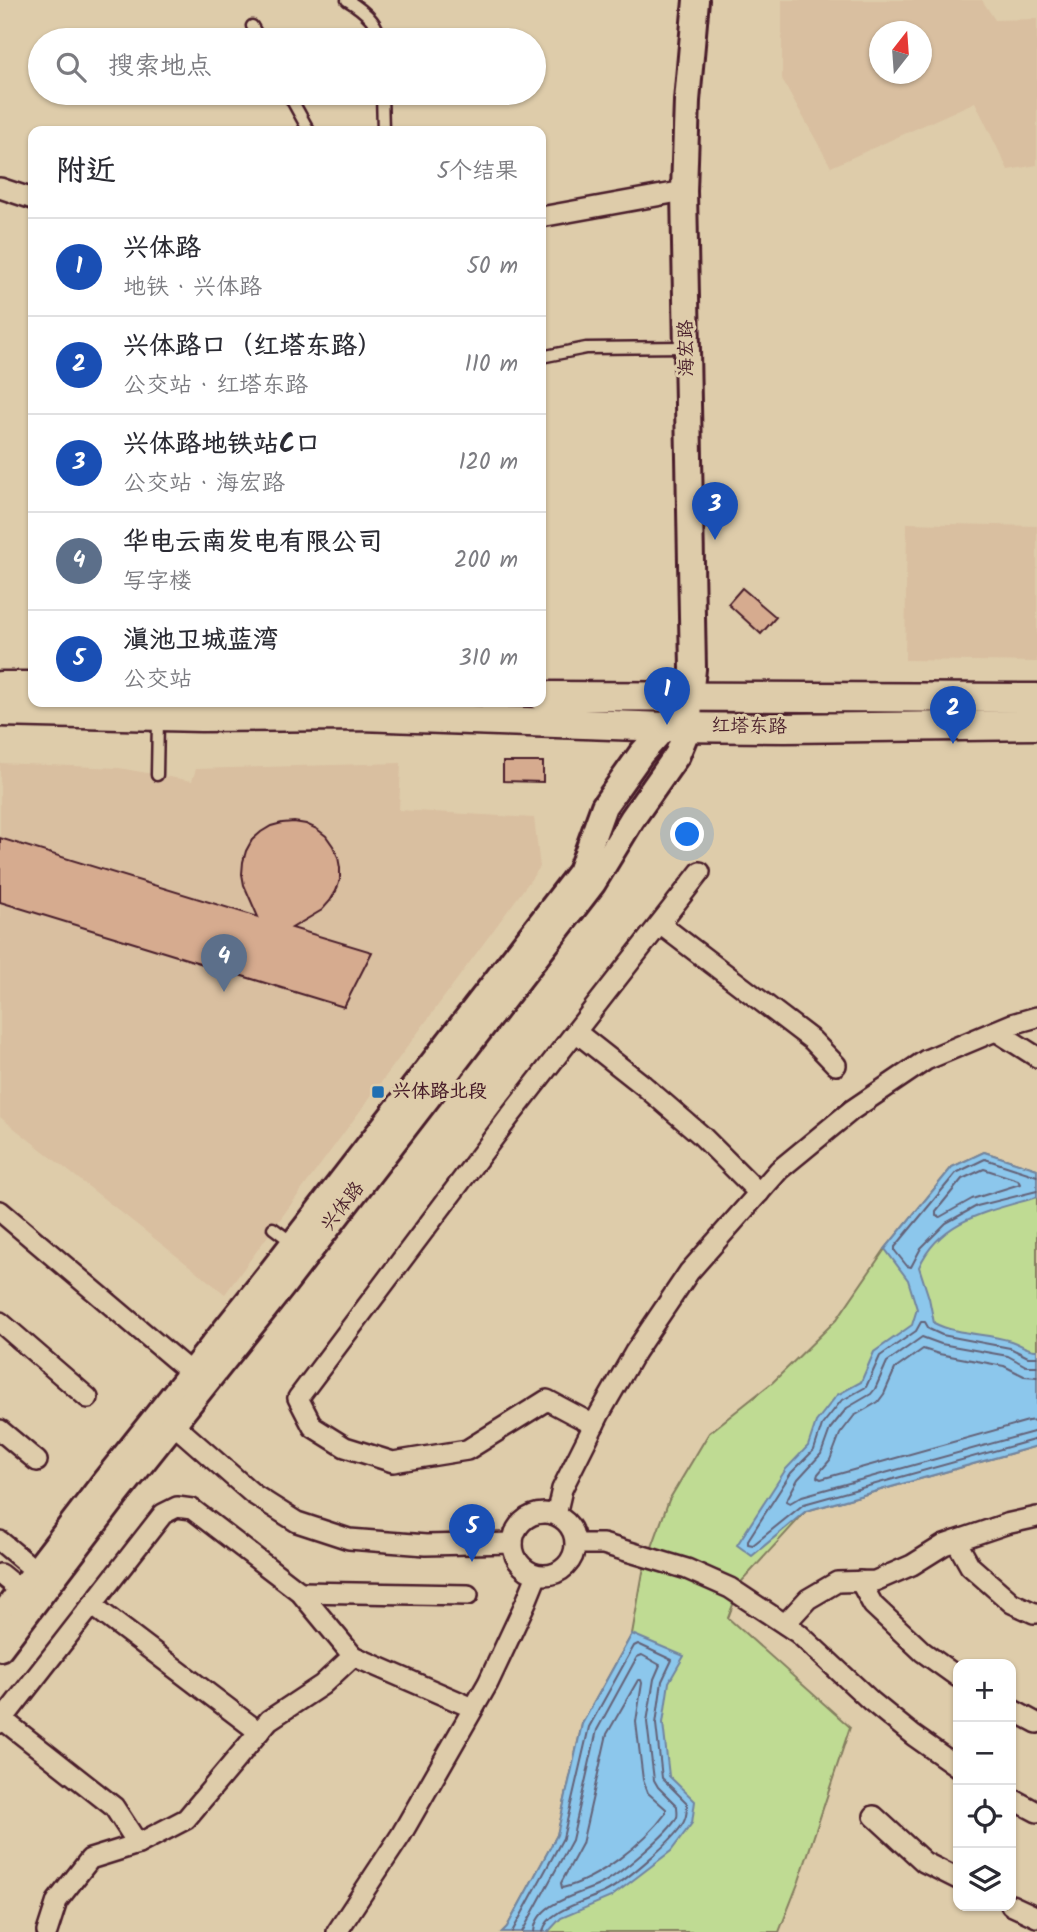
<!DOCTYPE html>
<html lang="zh">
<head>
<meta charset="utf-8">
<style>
  body { margin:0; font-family:Kalam,"LXGW WenKai TC",sans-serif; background:#f7f7f7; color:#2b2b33 }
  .controls { position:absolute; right:21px; bottom:21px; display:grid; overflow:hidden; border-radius:14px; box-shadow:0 2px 5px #0004 }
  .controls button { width:63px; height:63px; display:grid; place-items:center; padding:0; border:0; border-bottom:2px solid #e1e1e2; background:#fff; color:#2b2b33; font:35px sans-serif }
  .compass { position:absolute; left:869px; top:21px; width:63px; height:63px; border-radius:50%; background:#fff; box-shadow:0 2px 5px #0004; rotate:17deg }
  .you { position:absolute; left:688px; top:835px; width:24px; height:24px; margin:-18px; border:5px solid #fff; border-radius:50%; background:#1a73e8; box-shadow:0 0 0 10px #1a73e833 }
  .badge { display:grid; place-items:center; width:46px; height:46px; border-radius:50%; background:#db2777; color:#fff; font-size:23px; font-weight:700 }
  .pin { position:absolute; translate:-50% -58px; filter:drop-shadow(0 2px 4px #0008) }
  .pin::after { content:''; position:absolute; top:37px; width:24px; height:21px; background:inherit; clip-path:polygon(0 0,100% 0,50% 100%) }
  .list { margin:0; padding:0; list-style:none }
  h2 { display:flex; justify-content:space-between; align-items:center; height:91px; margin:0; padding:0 28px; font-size:30px }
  h2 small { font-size:23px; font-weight:400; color:#7c7c81 }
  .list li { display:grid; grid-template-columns:46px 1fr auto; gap:21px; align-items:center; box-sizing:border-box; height:98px; padding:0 28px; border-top:2px solid #e1e1e2 }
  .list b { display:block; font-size:26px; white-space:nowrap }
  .list p { margin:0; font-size:23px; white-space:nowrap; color:#7c7c81 }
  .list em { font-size:23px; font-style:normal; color:#7c7c81 }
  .icon { flex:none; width:38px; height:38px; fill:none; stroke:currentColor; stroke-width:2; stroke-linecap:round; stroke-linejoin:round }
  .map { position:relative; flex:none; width:1037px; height:1932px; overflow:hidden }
  .search { position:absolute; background:#fff; box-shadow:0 2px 5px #0004; left:28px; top:28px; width:518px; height:77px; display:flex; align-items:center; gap:18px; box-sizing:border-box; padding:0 24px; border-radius:38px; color:#7c7c81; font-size:26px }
  .panel { position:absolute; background:#fff; box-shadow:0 2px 5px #0004; left:28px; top:126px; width:518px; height:581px; border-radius:14px }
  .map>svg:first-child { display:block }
</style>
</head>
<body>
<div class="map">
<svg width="1037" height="1932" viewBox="0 0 1037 1932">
  <rect width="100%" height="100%" fill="#deccaa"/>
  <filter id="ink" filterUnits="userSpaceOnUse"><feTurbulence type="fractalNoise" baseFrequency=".0143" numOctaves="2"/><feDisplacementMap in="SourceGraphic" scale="14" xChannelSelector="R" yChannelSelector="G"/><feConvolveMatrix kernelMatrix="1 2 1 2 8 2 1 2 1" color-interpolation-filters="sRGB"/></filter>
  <g filter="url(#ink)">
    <!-- built -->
    <g fill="#d9bfa0" fill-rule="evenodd">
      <path d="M782,0H982L995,20L1037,19V165L1008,170L975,102L831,167L782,79ZM880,32H922V74H880Z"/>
      <path d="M907,523L1037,526V662L905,660Z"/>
      <path d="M0,763L119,768L192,781L196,769L401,763L399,810L534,818L540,867L225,1294L0,1117Z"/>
    </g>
    <!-- green -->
    <path fill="#bfdb93" stroke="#847d5f" stroke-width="2" d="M984,1152L1037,1169V1446L806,1511L742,1581L728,1618L850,1727L799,1881L779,1932H502L507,1927L557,1835L582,1724L632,1634L643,1572L669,1500L709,1433L773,1382L837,1319L885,1249L952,1167Z"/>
    <!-- water -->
    <g fill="#8cc7ec" stroke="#72849f" stroke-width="2">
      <path d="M984,1152L1037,1169V1197C991,1211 941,1218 919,1267L929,1298L934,1323C957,1335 986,1333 1011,1341C1021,1344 1027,1351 1037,1350V1446L806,1511L752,1556L737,1545L786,1469L808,1446L816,1422L837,1395L861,1382L874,1352L912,1325L917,1309L908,1280L885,1249L952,1167Z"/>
      <path d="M632,1634L684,1656L669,1682L663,1723L669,1776L695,1801L692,1823L671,1851L611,1897L561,1918L548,1932H502L507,1927L557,1835L582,1724Z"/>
    </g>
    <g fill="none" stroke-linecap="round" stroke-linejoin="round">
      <!-- shore -->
      <g stroke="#646278" stroke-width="2">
        <path d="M984,1169L1018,1180L1020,1184L972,1199L940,1217L936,1216V1211L962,1179Z"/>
        <path d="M1037,1176L985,1159L956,1173L895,1247V1251L907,1266L911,1267L921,1248L946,1223L977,1206L1037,1191"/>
        <path d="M1037,1357H1028L1010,1348L942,1335L929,1329L925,1322H921L916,1331L880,1356L866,1387L841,1401L822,1425L814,1450L791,1473L748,1540V1544L753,1545L804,1504L1037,1439"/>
        <path d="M1037,1366H1026L1008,1356L941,1344L922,1337L887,1362L875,1389L871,1394L847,1408L830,1429L821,1454L798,1479L786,1501L790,1503L802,1496L1037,1431"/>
        <path d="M1037,1377L1024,1376L1004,1366L939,1354L923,1349L895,1369L884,1394L878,1402L854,1416L840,1434L830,1460L818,1474L817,1477L821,1479L1028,1421L1037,1420"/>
        <path d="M638,1680H641L642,1683L636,1722L643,1780L648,1793L666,1809V1813C645,1842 598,1880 562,1888L561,1883L582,1844L607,1734Z"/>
        <path d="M512,1932L563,1838L589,1727L634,1646L638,1644L672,1660L662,1681L656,1724L662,1778L687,1803C687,1808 687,1814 685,1819C679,1837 623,1883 605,1892C587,1901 546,1910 543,1932"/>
        <path d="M522,1932L572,1840L597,1730L637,1657L642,1655L660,1665L654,1679L647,1722L654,1780L658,1787L677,1806C677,1809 678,1814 677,1817C670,1833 617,1876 601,1884C579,1895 536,1902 534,1932"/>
      </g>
    </g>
    <!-- building -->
    <g fill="#d6ab8f" stroke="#4a1f2b" stroke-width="2">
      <path d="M742,588L776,617L761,634L728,604Z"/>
      <path d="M503,762H543V782L503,781Z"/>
      <path d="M294,822L306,824L317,829L326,836L333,846L338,857L340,868V880L336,891L330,901L322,910L292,928L372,952L344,1007L0,902V838L258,917L244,885L242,874L243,862L246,851L252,840L261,832L271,826L282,823Z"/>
    </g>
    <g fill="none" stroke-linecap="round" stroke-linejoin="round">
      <defs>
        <g id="service">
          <path d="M347,0C362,9 379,22 380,40"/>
          <path d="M252,26L260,40"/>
          <path d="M288,93L309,131"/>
          <path d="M382,93L383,131"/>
          <path d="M541,357L586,348L686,347"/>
          <path d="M157,775L158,720"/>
          <path d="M273,1228L293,1243"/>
        </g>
        <g id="minor">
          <path d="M0,188L33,199"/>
          <path d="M541,217L684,191"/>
          <path d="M660,924L812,1040L836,1065"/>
          <path d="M996,1031L1037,1057"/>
          <path d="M576,1032L643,1085L701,1135L759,1193"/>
          <path d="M0,1211L191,1373"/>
          <path d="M0,1322L88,1398"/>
          <path d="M163,1415L253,1494L297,1522L349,1539L426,1545L513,1543"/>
          <path d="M594,1425L547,1400L467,1450L393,1462L345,1447L313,1427L298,1398L510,1116L700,872"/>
          <path d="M0,1430L37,1461"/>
          <circle cx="544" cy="1544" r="31"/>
          <path d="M556,1515L562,1489L600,1413L635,1352L689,1272L779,1170L852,1110L926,1060L1012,1024L1037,1017"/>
          <path d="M0,1541L36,1571L42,1594L21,1591L0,1574"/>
          <path d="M956,1541L970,1566L1012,1603L1034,1613H1037"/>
          <path d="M576,1544H603L687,1569L730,1588L798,1633L871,1701L914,1736L958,1767"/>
          <path d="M860,1581L873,1605L923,1652L958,1677"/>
          <path d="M300,1592L468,1595"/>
          <path d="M92,1605L259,1732"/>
          <path d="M785,1624L808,1599L837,1582L875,1581L912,1565L944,1545L1006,1524L1037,1517"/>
          <path d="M1011,1709L1037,1723"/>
          <path d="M2,1719L114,1807L138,1844"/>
          <path d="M0,1723L163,1514L177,1507L192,1509L300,1592L353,1656L473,1708"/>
          <path d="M1011,1798L1037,1812"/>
          <path d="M874,1816L924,1862L958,1879"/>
          <path d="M1011,1905L1037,1917"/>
          <path d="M47,1932L57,1901L90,1859L138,1844L186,1819L269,1720L322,1685L353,1656"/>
          <path d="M337,1932L401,1835L488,1683L526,1602L537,1575"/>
        </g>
        <g id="tertiary">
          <path d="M0,1618L104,1482L268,1276L580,872L604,806L641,754L674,717"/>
          <path d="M0,1648L118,1493L282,1287L593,883L632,819L677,755L689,726L690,697L693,669L684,191L687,101L696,0"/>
        </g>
        <g id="secondary">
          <path d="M0,686H33"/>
          <path d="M541,696L1037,698"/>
          <path d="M0,712L201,717L361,716L667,727L785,728L1037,725"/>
        </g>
      </defs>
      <!-- service casing -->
      <use href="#service" stroke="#4a1f2b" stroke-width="15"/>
      <!-- minor casing -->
      <use href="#minor" stroke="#4a1f2b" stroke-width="24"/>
      <!-- tertiary casing -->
      <use href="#tertiary" stroke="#4a1f2b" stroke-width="30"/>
      <!-- secondary casing -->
      <use href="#secondary" stroke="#4a1f2b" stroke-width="33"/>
      <!-- service -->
      <use href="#service" stroke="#deccaa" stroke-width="10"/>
      <!-- minor -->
      <use href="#minor" stroke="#deccaa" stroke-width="19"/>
      <!-- tertiary -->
      <use href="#tertiary" stroke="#deccaa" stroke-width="24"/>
      <!-- secondary -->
      <use href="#secondary" stroke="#deccaa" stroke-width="28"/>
    </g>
  </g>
  <!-- markers -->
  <rect fill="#1f6fb2" stroke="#deccaa" stroke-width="2.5" x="371" y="1085" width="14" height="14" rx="3.5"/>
  <g text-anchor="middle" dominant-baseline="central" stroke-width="6" stroke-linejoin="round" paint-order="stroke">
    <!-- street labels -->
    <g font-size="19" fill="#4a1f2b" stroke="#deccaa">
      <text transform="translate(687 348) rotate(-91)">海宏路</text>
      <text transform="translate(749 727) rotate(1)">红塔东路</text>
      <text transform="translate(343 1207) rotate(-52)">兴体路</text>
    </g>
    <!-- poi labels -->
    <g font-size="19" font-weight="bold" fill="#4a1f2b" stroke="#deccaa" text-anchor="start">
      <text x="392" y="1092">兴体路北段</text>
    </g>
  </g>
</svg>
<div class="controls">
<button>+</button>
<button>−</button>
<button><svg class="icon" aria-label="locate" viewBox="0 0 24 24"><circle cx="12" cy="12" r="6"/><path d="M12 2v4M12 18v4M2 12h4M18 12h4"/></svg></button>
<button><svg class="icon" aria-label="layers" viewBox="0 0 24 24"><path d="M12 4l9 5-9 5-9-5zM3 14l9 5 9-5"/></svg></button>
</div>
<svg class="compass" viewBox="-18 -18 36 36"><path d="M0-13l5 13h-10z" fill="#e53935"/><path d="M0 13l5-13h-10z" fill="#7c7c81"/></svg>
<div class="you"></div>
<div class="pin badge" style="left:667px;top:725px;background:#1a4fb4">1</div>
<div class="pin badge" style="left:953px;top:744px;background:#1a4fb4">2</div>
<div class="pin badge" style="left:715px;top:540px;background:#1a4fb4">3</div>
<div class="pin badge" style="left:224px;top:992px;background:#5c6f8a">4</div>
<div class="pin badge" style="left:472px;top:1562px;background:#1a4fb4">5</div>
<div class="search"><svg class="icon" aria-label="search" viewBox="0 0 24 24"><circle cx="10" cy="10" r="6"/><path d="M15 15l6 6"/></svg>搜索地点</div>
<section class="panel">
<h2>附近<small>5个结果</small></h2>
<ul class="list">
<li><span class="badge" style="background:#1a4fb4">1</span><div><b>兴体路</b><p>地铁 · 兴体路</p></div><em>50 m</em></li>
<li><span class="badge" style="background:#1a4fb4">2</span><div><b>兴体路口（红塔东路）</b><p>公交站 · 红塔东路</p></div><em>110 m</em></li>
<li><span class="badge" style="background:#1a4fb4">3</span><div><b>兴体路地铁站C口</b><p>公交站 · 海宏路</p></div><em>120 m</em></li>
<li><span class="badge" style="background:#5c6f8a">4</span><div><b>华电云南发电有限公司</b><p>写字楼</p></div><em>200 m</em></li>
<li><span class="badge" style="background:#1a4fb4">5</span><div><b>滇池卫城蓝湾</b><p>公交站</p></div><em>310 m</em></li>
</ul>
</section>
</div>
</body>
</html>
